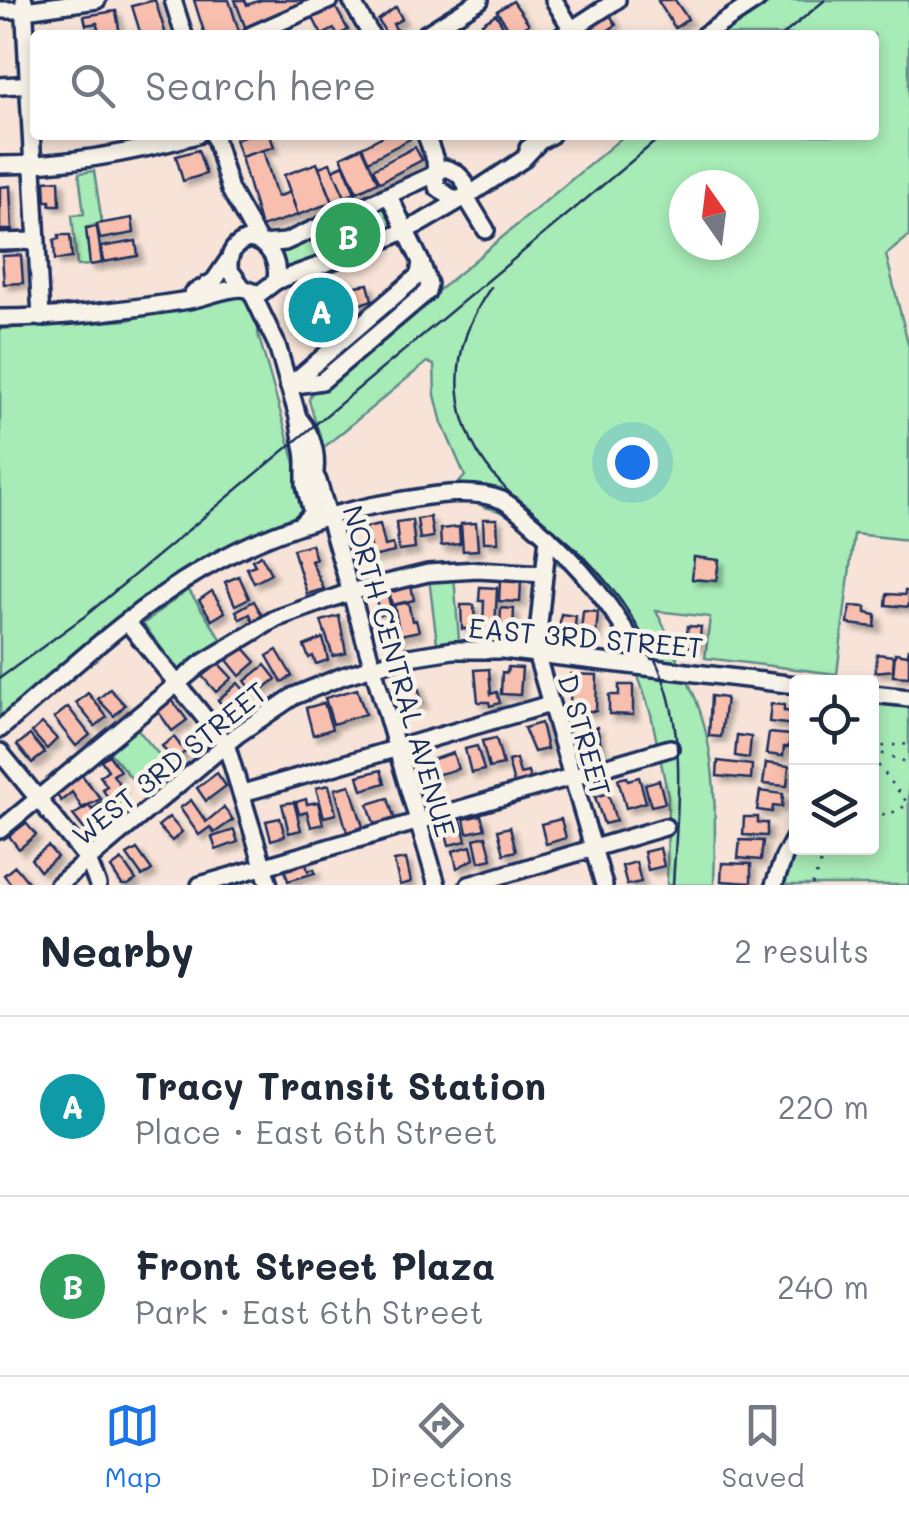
<!DOCTYPE html>
<html lang="en">
<head>
<meta charset="utf-8">
<style>
  body { margin:0; font-family:Mali,sans-serif; background:#f6f6f7; color:#1f2937 }
  .controls { position:absolute; right:30px; bottom:30px; display:grid; overflow:hidden; border-radius:10px; box-shadow:0 5px 15px #0003 }
  .controls button { width:90px; height:90px; display:grid; place-items:center; padding:0; border:0; border-bottom:2px solid #e0e1e3; background:#fff; color:#1f2937; font:50px sans-serif }
  .compass { position:absolute; left:669px; top:170px; width:90px; height:90px; border-radius:50%; background:#fff; box-shadow:0 5px 15px #0003; rotate:346deg }
  .you { position:absolute; left:632px; top:462px; width:35px; height:35px; margin:-25px; border:8px solid #fff; border-radius:50%; background:#1a73e8; box-shadow:0 0 0 15px #1a73e833 }
  .badge { display:grid; place-items:center; width:65px; height:65px; border-radius:50%; background:#1a73e8; color:#fff; font-size:32px; font-weight:700 }
  .pin { position:absolute; translate:-50% -50%; border:5px solid #fff; box-shadow:0 2px 10px #0006 }
  .list { margin:0; padding:0; list-style:none }
  h2 { display:flex; justify-content:space-between; align-items:center; height:130px; margin:0; padding:0 40px; font-size:42px }
  h2 small { font-size:32px; font-weight:400; color:#747a83 }
  .list li { display:grid; grid-template-columns:65px 1fr auto; gap:30px; align-items:center; box-sizing:border-box; height:180px; padding:0 40px; border-top:2px solid #e0e1e3 }
  .list b { display:block; font-size:38px; white-space:nowrap }
  .list p { margin:0; font-size:32px; white-space:nowrap; color:#747a83 }
  .list em { font-size:32px; font-style:normal; color:#747a83 }
  .icon { flex:none; width:55px; height:55px; fill:none; stroke:currentColor; stroke-width:2; stroke-linecap:round; stroke-linejoin:round }
  .map { position:relative; flex:none; width:909px; height:885px; overflow:hidden }
  .search { position:absolute; background:#fff; box-shadow:0 5px 15px #0003; left:30px; right:30px; top:30px; height:110px; display:flex; align-items:center; gap:25px; box-sizing:border-box; padding:0 35px; border-radius:10px; color:#747a83; font-size:38px }
  .sheet { height:490px; background:#fff }
  nav { display:flex; justify-content:space-around; align-items:center; box-sizing:border-box; height:140px; border-top:2px solid #e0e1e3; background:#fff; font-size:28px; color:#747a83 }
  nav a { display:grid; justify-items:center; gap:5px }
  nav .on { color:#1a73e8 }
  .map>svg:first-child { display:block }
</style>
</head>
<body>
<div class="map">
<svg width="909" height="885" viewBox="0 0 909 885">
  <defs>
    <filter id="shadow"><feDropShadow dx="5" dy="5" stdDeviation="2.5" flood-color="#0004"/></filter>
  </defs>
  <rect width="100%" height="100%" fill="#f7e3d7"/>
  <filter id="ink" filterUnits="userSpaceOnUse"><feTurbulence type="fractalNoise" baseFrequency=".01" numOctaves="2"/><feDisplacementMap in="SourceGraphic" scale="20" xChannelSelector="R" yChannelSelector="G"/><feConvolveMatrix kernelMatrix="1 2 1 2 8 2 1 2 1" color-interpolation-filters="sRGB"/></filter>
  <g filter="url(#ink)">
    <!-- green -->
    <g fill="#a7ebb6" stroke="#618d8a" stroke-width="2.5" fill-rule="evenodd">
      <path d="M774,0H909V236L886,255L909,347V540L854,534L837,674L705,658L710,617L656,611L674,646L679,664L628,654C617,629 580,570 554,562C534,535 516,512 483,507L475,486L455,487L465,476L442,423L435,395L434,365L427,362L323,448L309,400L312,391L325,385L625,135H874V35H721ZM684,185H744V245H684Z"/>
      <path d="M94,171L102,223L86,228L90,265L77,266L72,215L84,214L79,173Z"/>
      <path d="M385,203L397,230L284,269L276,249Z"/>
      <path d="M239,295C255,302 260,317 258,334L307,505L302,517L258,535L0,721V329L127,320Z"/>
      <path d="M454,576L459,640L437,643L429,578Z"/>
      <path d="M188,589L224,643L180,673L143,624Z"/>
      <path d="M637,673L686,678C719,739 716,818 714,885H667L668,796L651,714Z"/>
      <path d="M872,702L909,706V885H780L796,848H872Z"/>
      <path d="M134,725L176,775L148,798L106,748Z"/>
    </g>
    <!-- building -->
    <g fill="#f8bfae" stroke="#1b2f5e" stroke-width="2.5" filter="url(#shadow)">
      <path d="M155,0L166,35H141L132,6Z"/>
      <path d="M194,0H229L240,35H205Z"/>
      <path d="M235,0H245L247,5L261,0H319L247,32Z"/>
      <path d="M660,0H675L688,19L675,28L658,1Z"/>
      <path d="M513,1L529,24L513,35L497,11Z"/>
      <path d="M335,6L348,30L338,35L334,29L322,35L313,18Z"/>
      <path d="M396,7L402,19L393,24L397,31L387,35L378,20Z"/>
      <path d="M116,11L120,35H99L97,23L86,25L84,16Z"/>
      <path d="M609,13L616,25L601,35H594L589,27Z"/>
      <path d="M496,14L507,33L504,35H489L482,23Z"/>
      <path d="M247,135H270L274,147L241,157L235,139Z"/>
      <path d="M385,135H408L410,139L368,161L362,147Z"/>
      <path d="M362,147L378,182L357,192L341,157Z"/>
      <path d="M415,147L422,160L380,182L373,169Z"/>
      <path d="M198,150L206,174L183,181L176,156Z"/>
      <path d="M263,150L277,197L290,192L298,215L261,227L241,157Z"/>
      <path d="M317,163L333,202L298,215L284,175Z"/>
      <path d="M330,163L333,170L344,165L355,193L333,202L319,167Z"/>
      <path d="M344,165L355,193L345,197L333,170Z"/>
      <path d="M59,180L60,205H50V201H46L45,181Z"/>
      <path d="M10,186L12,230H0V187Z"/>
      <path d="M132,218L134,233L100,239L97,224Z"/>
      <path d="M97,227L102,263L90,265L86,228Z"/>
      <path d="M59,235H70L72,258L55,260L54,240L59,239Z"/>
      <path d="M136,241L138,256L103,262L101,247Z"/>
      <path d="M21,255L23,283L4,284L2,256Z"/>
      <path d="M368,284L372,300L327,316L331,331L306,338L300,316L296,317L293,309V305L297,304L294,292L318,286L320,292Z"/>
      <path d="M430,517L433,537L420,539L417,519Z"/>
      <path d="M483,519H497L498,542H484Z"/>
      <path d="M412,520L415,549L399,551L396,522Z"/>
      <path d="M476,523L478,550L463,551L461,524Z"/>
      <path d="M380,524L385,546L393,544L394,552L372,557L366,527Z"/>
      <path d="M459,527L460,544L441,546L440,529Z"/>
      <path d="M311,544L316,559L311,561L324,589L307,594L293,549Z"/>
      <path d="M261,555L271,574L254,583L247,568L255,565L252,560Z"/>
      <path d="M694,557L719,560L716,581L692,579Z"/>
      <path d="M239,576L249,598L235,605L225,582Z"/>
      <path d="M500,580L521,581L520,602L499,601Z"/>
      <path d="M411,585L414,600L392,605L389,590Z"/>
      <path d="M480,587L497,588L495,631L483,630L484,601H479Z"/>
      <path d="M386,588L392,612L380,615L374,591Z"/>
      <path d="M212,591L225,612L212,620L199,600Z"/>
      <path d="M905,591H909V607L886,605L887,594L905,595Z"/>
      <path d="M254,601L264,619L254,624L250,614L240,619L236,611Z"/>
      <path d="M408,602L412,621L416,620L419,631L400,635L394,605Z"/>
      <path d="M461,605H474L475,628L462,629Z"/>
      <path d="M850,606L866,607V613L876,615L875,627L848,624Z"/>
      <path d="M501,608L514,609L513,631L500,630Z"/>
      <path d="M583,611L598,612L596,634L581,633Z"/>
      <path d="M561,614L576,616L574,634L559,632Z"/>
      <path d="M339,616L346,653L333,656L321,621Z"/>
      <path d="M394,619L400,642L388,645L382,622Z"/>
      <path d="M688,626L701,627L699,647L685,646Z"/>
      <path d="M323,638L328,660L316,664L313,656L309,658L304,646Z"/>
      <path d="M243,647L256,662L240,676L227,660Z"/>
      <path d="M909,648V677L893,676L895,653L908,655Z"/>
      <path d="M277,650L292,676L282,682L267,656Z"/>
      <path d="M877,654L894,656L893,670L875,672Z"/>
      <path d="M218,663L232,678L216,692L202,676Z"/>
      <path d="M265,665L276,679L256,695L245,681Z"/>
      <path d="M508,667L522,668L520,695L501,694L502,672L507,673Z"/>
      <path d="M489,669L491,694L497,692L500,703L490,706L489,702H478L475,670Z"/>
      <path d="M571,674L597,675L596,711H577V704H570Z"/>
      <path d="M238,683L250,697L230,713L218,700Z"/>
      <path d="M417,683L422,703L408,707L403,687Z"/>
      <path d="M619,685H633V715L609,714V695H619Z"/>
      <path d="M110,689L125,705L114,716L98,699Z"/>
      <path d="M357,689L365,714L333,724L325,698Z"/>
      <path d="M88,693L107,717L95,726L76,703Z"/>
      <path d="M711,696L726,698L721,737L709,736Z"/>
      <path d="M172,700L187,720L172,731L157,710Z"/>
      <path d="M324,703L332,729L313,735L306,708Z"/>
      <path d="M771,704L784,705V711L796,712L795,725L769,722Z"/>
      <path d="M68,707L90,735L76,746L54,718Z"/>
      <path d="M42,723L57,739L47,749L32,732Z"/>
      <path d="M541,723L547,749L534,752L524,728Z"/>
      <path d="M597,727L604,757L590,761L582,731Z"/>
      <path d="M199,729L207,740L191,752L183,742Z"/>
      <path d="M769,733L790,735L789,747H784L783,756L766,754Z"/>
      <path d="M30,735L45,753L32,763L17,745Z"/>
      <path d="M737,735L751,737L749,758L735,756Z"/>
      <path d="M174,737L185,752L173,761L162,746Z"/>
      <path d="M496,738L503,765L489,768L482,741Z"/>
      <path d="M477,746L484,770L471,773L465,749Z"/>
      <path d="M453,753L458,769L428,777L424,762Z"/>
      <path d="M109,755L120,771L113,775L122,788L116,792L122,801L114,806L102,789L107,786L100,776L108,770L101,760Z"/>
      <path d="M516,759L520,774L528,772L530,780L514,784L508,761Z"/>
      <path d="M718,761L752,765L751,779L717,776Z"/>
      <path d="M766,763L789,766L787,786L763,784Z"/>
      <path d="M381,770L385,783L362,790L358,776Z"/>
      <path d="M217,773L226,786L206,801L197,788Z"/>
      <path d="M81,774L101,799L82,808L72,792L61,801L56,794Z"/>
      <path d="M627,777L628,780L639,777L646,802L626,808L618,779Z"/>
      <path d="M659,780L665,803L651,806L645,784Z"/>
      <path d="M329,785L336,814L324,817L316,788Z"/>
      <path d="M350,785L363,827L347,832L335,789Z"/>
      <path d="M760,791L783,794L782,807L773,806L772,812L757,810Z"/>
      <path d="M608,793L616,821L604,824L595,797Z"/>
      <path d="M388,798L395,821L375,827L368,804Z"/>
      <path d="M306,799L307,804L318,802L323,824L311,827L307,812L299,814L296,802Z"/>
      <path d="M191,800L206,822L224,807L233,820L214,833L210,827L199,835L180,808Z"/>
      <path d="M102,802L109,810L88,834L73,815L89,806L92,810Z"/>
      <path d="M294,802L301,830L289,833L282,804Z"/>
      <path d="M481,815L485,829L467,833L464,819Z"/>
      <path d="M169,817L182,832L172,841L158,826Z"/>
      <path d="M744,817H758V823H767V836L743,835Z"/>
      <path d="M280,818L285,836L271,840L266,821Z"/>
      <path d="M561,819L566,838L546,844L541,824Z"/>
      <path d="M461,821L466,841L449,845L444,825Z"/>
      <path d="M26,823L36,835L19,849L9,836Z"/>
      <path d="M510,827L516,851L504,854L498,830Z"/>
      <path d="M234,830L238,842L216,850L212,837Z"/>
      <path d="M486,836L492,859L479,862L474,839Z"/>
      <path d="M740,840L763,841L761,860L738,858Z"/>
      <path d="M48,846L57,857L40,871L31,859Z"/>
      <path d="M471,846L474,859L457,868L453,851Z"/>
      <path d="M660,848L664,866L648,870L644,852Z"/>
      <path d="M137,849L152,870L142,876L127,855Z"/>
      <path d="M406,859L411,882L400,885L394,861Z"/>
      <path d="M122,860L136,880L128,885H122L111,868Z"/>
      <path d="M305,861L308,871L314,869L315,873L288,881L284,867Z"/>
      <path d="M636,862L641,882L627,885L622,866Z"/>
      <path d="M722,863L751,864V883L721,881Z"/>
      <path d="M15,866L29,883L26,885H12L4,875Z"/>
    </g>
    <g fill="none" stroke-linecap="round" stroke-linejoin="round">
      <defs>
        <g id="minor">
          <path d="M24,0L41,318"/>
          <path d="M173,0L184,35"/>
          <path d="M351,0L371,35"/>
          <path d="M554,0L575,35"/>
          <path d="M0,10H25L97,0"/>
          <path d="M251,35L330,0"/>
          <path d="M424,35L480,0"/>
          <path d="M563,35L617,0"/>
          <path d="M704,35L757,0"/>
          <path d="M0,86L35,84"/>
          <path d="M214,135L230,190L258,240"/>
          <path d="M426,135L435,160L436,173"/>
          <path d="M528,148L551,135"/>
          <path d="M0,165C68,165 133,153 197,135"/>
          <path d="M445,168C458,171 471,184 466,197L454,200L437,187L435,174Z"/>
          <path d="M486,230L466,197L522,160L537,144"/>
          <path d="M249,239C270,242 279,262 276,281L259,294L243,288L229,269C228,254 234,244 249,239Z"/>
          <path d="M0,242L35,241"/>
          <path d="M263,244L285,242L435,174"/>
          <path d="M276,281L363,250L421,223L460,200"/>
          <path d="M193,293L214,281L229,259"/>
          <path d="M252,293L277,345L298,417L305,457L318,481L437,885"/>
          <path d="M0,318C64,318 126,310 189,300C208,297 223,288 243,288"/>
          <path d="M289,386L419,275L421,262L389,196"/>
          <path d="M289,386L322,381L427,292L429,284L422,265"/>
          <path d="M300,420C312,435 317,453 315,472"/>
          <path d="M302,523L312,513L305,485V457"/>
          <path d="M548,537L536,653L604,885"/>
          <path d="M128,623L226,744L269,885"/>
          <path d="M872,694L909,698"/>
          <path d="M0,729C65,674 129,612 203,569C264,533 334,511 404,500C433,495 474,488 502,500C513,506 523,515 532,523C579,563 617,610 645,666"/>
          <path d="M0,752L88,860L98,885"/>
          <path d="M243,793L550,704"/>
          <path d="M0,830L201,664L275,619L350,592L428,573L478,570L544,574"/>
          <path d="M58,885L237,735L294,696L343,676L403,658L453,650H502L796,685"/>
          <path d="M200,885L670,748"/>
          <path d="M469,885L665,827"/>
          <path d="M774,885L784,857L796,835"/>
        </g>
      </defs>
      <!-- minor casing -->
      <use href="#minor" stroke="#1b2f5e" stroke-width="22"/>
      <!-- path -->
      <g stroke="#1b2f5e" stroke-width="2.5" stroke-dasharray="2.5 8" stroke-linecap="butt">
        <path d="M872,747L909,744"/>
        <path d="M872,750L909,763"/>
        <path d="M872,757L909,805"/>
        <path d="M872,817L898,811L907,804"/>
        <path d="M812,885L827,848"/>
      </g>
      <!-- minor -->
      <use href="#minor" stroke="#f7f3e8" stroke-width="15"/>
      <!-- rail -->
      <g stroke="#1b2f5e" stroke-width="2.5">
        <path d="M783,35L825,0"/>
        <path d="M491,287C444,354 447,428 505,488C526,510 553,527 575,548C610,581 638,622 658,666C688,735 677,812 673,885"/>
        <path d="M0,678L85,616L663,135"/>
      </g>
    </g>
  </g>
  <g text-anchor="middle" dominant-baseline="central" stroke-width="9" stroke-linejoin="round" paint-order="stroke">
    <!-- street labels -->
    <g font-size="28" fill="#1b2f5e" stroke="#f7f3e8">
      <text transform="translate(586 637) rotate(5)">EAST 3RD STREET</text>
      <text transform="translate(400 671) rotate(74)">NORTH CENTRAL AVENUE</text>
      <text transform="translate(585 735) rotate(74)">D STREET</text>
      <text transform="translate(169 763) rotate(-39)">WEST 3RD STREET</text>
    </g>
  </g>
</svg>
<div class="controls">
<button><svg class="icon" aria-label="locate" viewBox="0 0 24 24"><circle cx="12" cy="12" r="6"/><path d="M12 2v4M12 18v4M2 12h4M18 12h4"/></svg></button>
<button><svg class="icon" aria-label="layers" viewBox="0 0 24 24"><path d="M12 4l9 5-9 5-9-5zM3 14l9 5 9-5"/></svg></button>
</div>
<svg class="compass" viewBox="-18 -18 36 36"><path d="M0-13l5 13h-10z" fill="#e53935"/><path d="M0 13l5-13h-10z" fill="#747a83"/></svg>
<div class="you"></div>
<div class="pin badge" style="left:321px;top:310px;background:#0f9aa8">A</div>
<div class="pin badge" style="left:348px;top:235px;background:#2e9e5b">B</div>
<div class="search"><svg class="icon" aria-label="search" viewBox="0 0 24 24"><circle cx="10" cy="10" r="6"/><path d="M15 15l6 6"/></svg>Search here</div>
</div>
<section class="sheet">
<h2>Nearby<small>2 results</small></h2>
<ul class="list">
<li><span class="badge" style="background:#0f9aa8">A</span><div><b>Tracy Transit Station</b><p>Place · East 6th Street</p></div><em>220 m</em></li>
<li><span class="badge" style="background:#2e9e5b">B</span><div><b>Front Street Plaza</b><p>Park · East 6th Street</p></div><em>240 m</em></li>
</ul>
</section>
<nav>
<a class="on"><svg class="icon" aria-label="map" viewBox="0 0 24 24"><path d="M3 6l6-2 6 2 6-2v14l-6 2-6-2-6 2zM9 4v14M15 6v14"/></svg>Map</a>
<a><svg class="icon" aria-label="directions" viewBox="0 0 24 24"><path d="M12 3l9 9-9 9-9-9zM9 14v-3h6M13 9l2 2-2 2"/></svg>Directions</a>
<a><svg class="icon" aria-label="saved" viewBox="0 0 24 24"><path d="M7 4h10v16l-5-4-5 4z"/></svg>Saved</a>
</nav>
</body>
</html>
